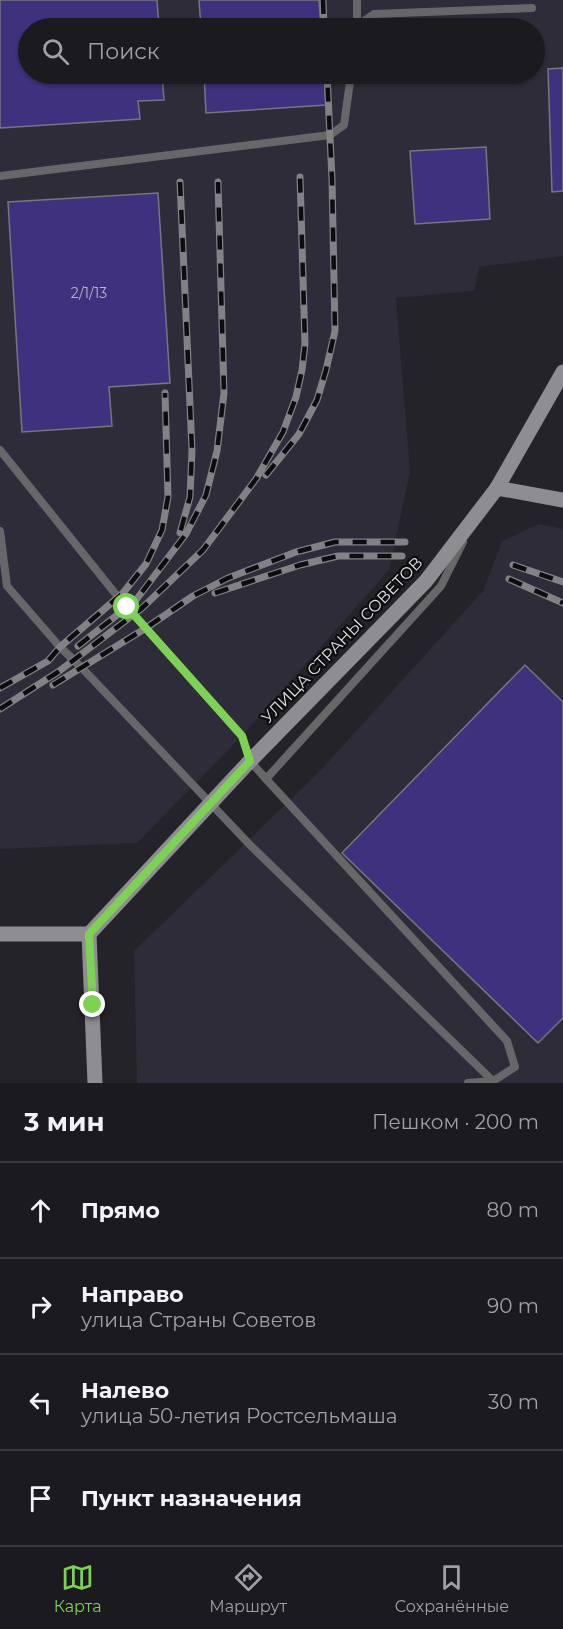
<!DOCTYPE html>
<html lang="ru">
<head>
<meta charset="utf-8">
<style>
  body { margin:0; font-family:Montserrat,sans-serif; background:#27272c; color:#f1f3f6 }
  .stop { position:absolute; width:18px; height:18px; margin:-14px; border:4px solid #7dd154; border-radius:50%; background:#fff }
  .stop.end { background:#7dd154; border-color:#fff; box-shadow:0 2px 6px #0008 }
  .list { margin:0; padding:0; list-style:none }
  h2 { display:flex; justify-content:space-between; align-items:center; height:78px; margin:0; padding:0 24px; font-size:26px }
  h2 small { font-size:20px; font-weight:400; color:#9fa1a4 }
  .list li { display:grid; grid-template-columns:39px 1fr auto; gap:18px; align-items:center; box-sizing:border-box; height:96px; padding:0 24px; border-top:2px solid #38383d }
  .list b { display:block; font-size:22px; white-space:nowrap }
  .list p { margin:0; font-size:20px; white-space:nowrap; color:#9fa1a4 }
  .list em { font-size:20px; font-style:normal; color:#9fa1a4 }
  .icon { flex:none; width:33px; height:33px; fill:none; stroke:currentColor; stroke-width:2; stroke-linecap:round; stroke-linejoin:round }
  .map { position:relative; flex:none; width:563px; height:1083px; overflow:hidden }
  .search { position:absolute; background:#1a1a1f; box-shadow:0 2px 4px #0004; left:18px; right:18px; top:18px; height:66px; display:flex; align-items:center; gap:15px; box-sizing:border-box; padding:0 21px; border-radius:33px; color:#9fa1a4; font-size:22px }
  .sheet { height:462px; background:#1a1a1f }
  nav { display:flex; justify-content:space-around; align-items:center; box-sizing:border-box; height:84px; border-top:2px solid #38383d; background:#1a1a1f; font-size:16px; color:#9fa1a4 }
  nav a { display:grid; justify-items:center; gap:3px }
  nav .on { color:#7dd154 }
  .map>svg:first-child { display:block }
</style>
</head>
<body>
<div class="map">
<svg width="563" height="1083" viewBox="0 0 563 1083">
  <rect width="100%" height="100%" fill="#232329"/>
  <!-- built -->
  <g fill="#2d2c38" fill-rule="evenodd">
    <path d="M0,0H563V256L479,267L474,291L396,298L410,472L389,570L242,736L137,843L0,849ZM28,28H534V74H28Z"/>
    <path d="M539,524L563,529V1083H137L134,951L320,771L483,591L502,541Z"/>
  </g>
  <!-- building -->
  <g fill="#3f317e" stroke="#76767e" stroke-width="1.5">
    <path d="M0,0H157L159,28H28V74H162L164,100L138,101L140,119L0,128Z"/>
    <path d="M199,0H319L321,28H201Z"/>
    <path d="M563,68V191L552,192L548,69Z"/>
    <path d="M204,74H324L326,105L206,113Z"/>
    <path d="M486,147L490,219L415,224L410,151Z"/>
    <path d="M158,193L170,383L109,387L112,426L22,432L8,202Z"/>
    <path d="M525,665L563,702V1018L538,1043L342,853Z"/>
  </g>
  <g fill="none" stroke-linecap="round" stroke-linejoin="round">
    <!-- lane -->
    <g stroke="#67676a" stroke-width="8">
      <path d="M357,26V0"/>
      <path d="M357,28V26L374,14L532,8"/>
      <path d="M0,176L330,135L344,125L351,74"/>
      <path d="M0,450L118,597L242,736L250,761L266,779L441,586L463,542"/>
      <path d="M0,531L7,586L60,647L82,668L250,845L493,1081"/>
      <path d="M266,779L507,1041L515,1067L493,1081L468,1083"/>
    </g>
    <!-- secondary -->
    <g stroke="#8d8d92" stroke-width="15">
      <path d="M497,488L563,500"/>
      <path d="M0,934H89"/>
      <path d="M89,934L250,761L426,581L497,488L563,372"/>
      <path d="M89,934L95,1083"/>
    </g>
    <defs>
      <g id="rail">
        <path d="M323,0L324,28"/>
        <path d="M180,182L192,450L190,497L180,533"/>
        <path d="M266,475L299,434L317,400L326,370L335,331L332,179L327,74"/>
        <path d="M513,565L563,582"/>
        <path d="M509,579L563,603"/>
        <path d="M215,593L300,565L338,556H402"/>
        <path d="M78,646L136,600L186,534L206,495L217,451L224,393L218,182"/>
        <path d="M53,685L146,628L193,596L228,578L296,552L335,542H405"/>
        <path d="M0,688L48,661L60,647L123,593L146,564L162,530L168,497L165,393"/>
        <path d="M0,709L58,672L141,609L203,550L256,479L283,432L296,397L302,370L305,344L300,177"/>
      </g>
    </defs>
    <!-- rail casing -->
    <use href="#rail" stroke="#818186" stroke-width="7"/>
    <!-- rail -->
    <use href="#rail" stroke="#0d0d10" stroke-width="4.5" stroke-dasharray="14" stroke-linecap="butt"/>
  </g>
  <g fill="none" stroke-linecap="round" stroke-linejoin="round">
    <!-- route -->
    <path stroke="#7dd154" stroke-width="8" d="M93,1005L89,934L250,761L242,736L127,607"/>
  </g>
  <g text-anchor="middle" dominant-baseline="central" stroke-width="4.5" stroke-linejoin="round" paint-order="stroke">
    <!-- number labels -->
    <g font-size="14" fill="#bab6cd">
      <text x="89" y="293">2/1/13</text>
    </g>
    <!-- street labels -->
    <g font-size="16" fill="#e3e3e7" stroke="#0d0d10">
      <text transform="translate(342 640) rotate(-46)">УЛИЦА СТРАНЫ СОВЕТОВ</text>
    </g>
  </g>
</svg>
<div class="stop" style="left:127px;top:607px"></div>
<div class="stop end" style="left:93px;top:1005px"></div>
<div class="search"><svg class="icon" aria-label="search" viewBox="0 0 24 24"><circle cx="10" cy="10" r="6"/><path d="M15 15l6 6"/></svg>Поиск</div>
</div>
<section class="sheet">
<h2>3 мин<small>Пешком · 200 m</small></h2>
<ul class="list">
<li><svg class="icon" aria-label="ahead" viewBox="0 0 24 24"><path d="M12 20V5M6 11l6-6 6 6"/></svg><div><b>Прямо</b></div><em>80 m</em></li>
<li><svg class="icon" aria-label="right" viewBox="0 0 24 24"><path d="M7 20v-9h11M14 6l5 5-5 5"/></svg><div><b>Направо</b><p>улица Страны Советов</p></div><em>90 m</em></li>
<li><svg class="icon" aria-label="left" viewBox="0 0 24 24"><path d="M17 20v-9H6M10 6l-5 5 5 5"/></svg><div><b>Налево</b><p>улица 50-летия Ростсельмаша</p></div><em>30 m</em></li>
<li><svg class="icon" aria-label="arrive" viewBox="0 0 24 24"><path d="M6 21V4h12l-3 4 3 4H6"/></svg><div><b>Пункт назначения</b></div></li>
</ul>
</section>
<nav>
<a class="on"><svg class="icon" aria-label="map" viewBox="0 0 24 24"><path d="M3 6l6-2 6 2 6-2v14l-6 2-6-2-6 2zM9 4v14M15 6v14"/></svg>Карта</a>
<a><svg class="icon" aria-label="directions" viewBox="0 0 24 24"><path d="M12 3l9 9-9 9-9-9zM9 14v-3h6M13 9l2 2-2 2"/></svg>Маршрут</a>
<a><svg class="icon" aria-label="saved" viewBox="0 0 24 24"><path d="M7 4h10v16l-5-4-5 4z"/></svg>Сохранённые</a>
</nav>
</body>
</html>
